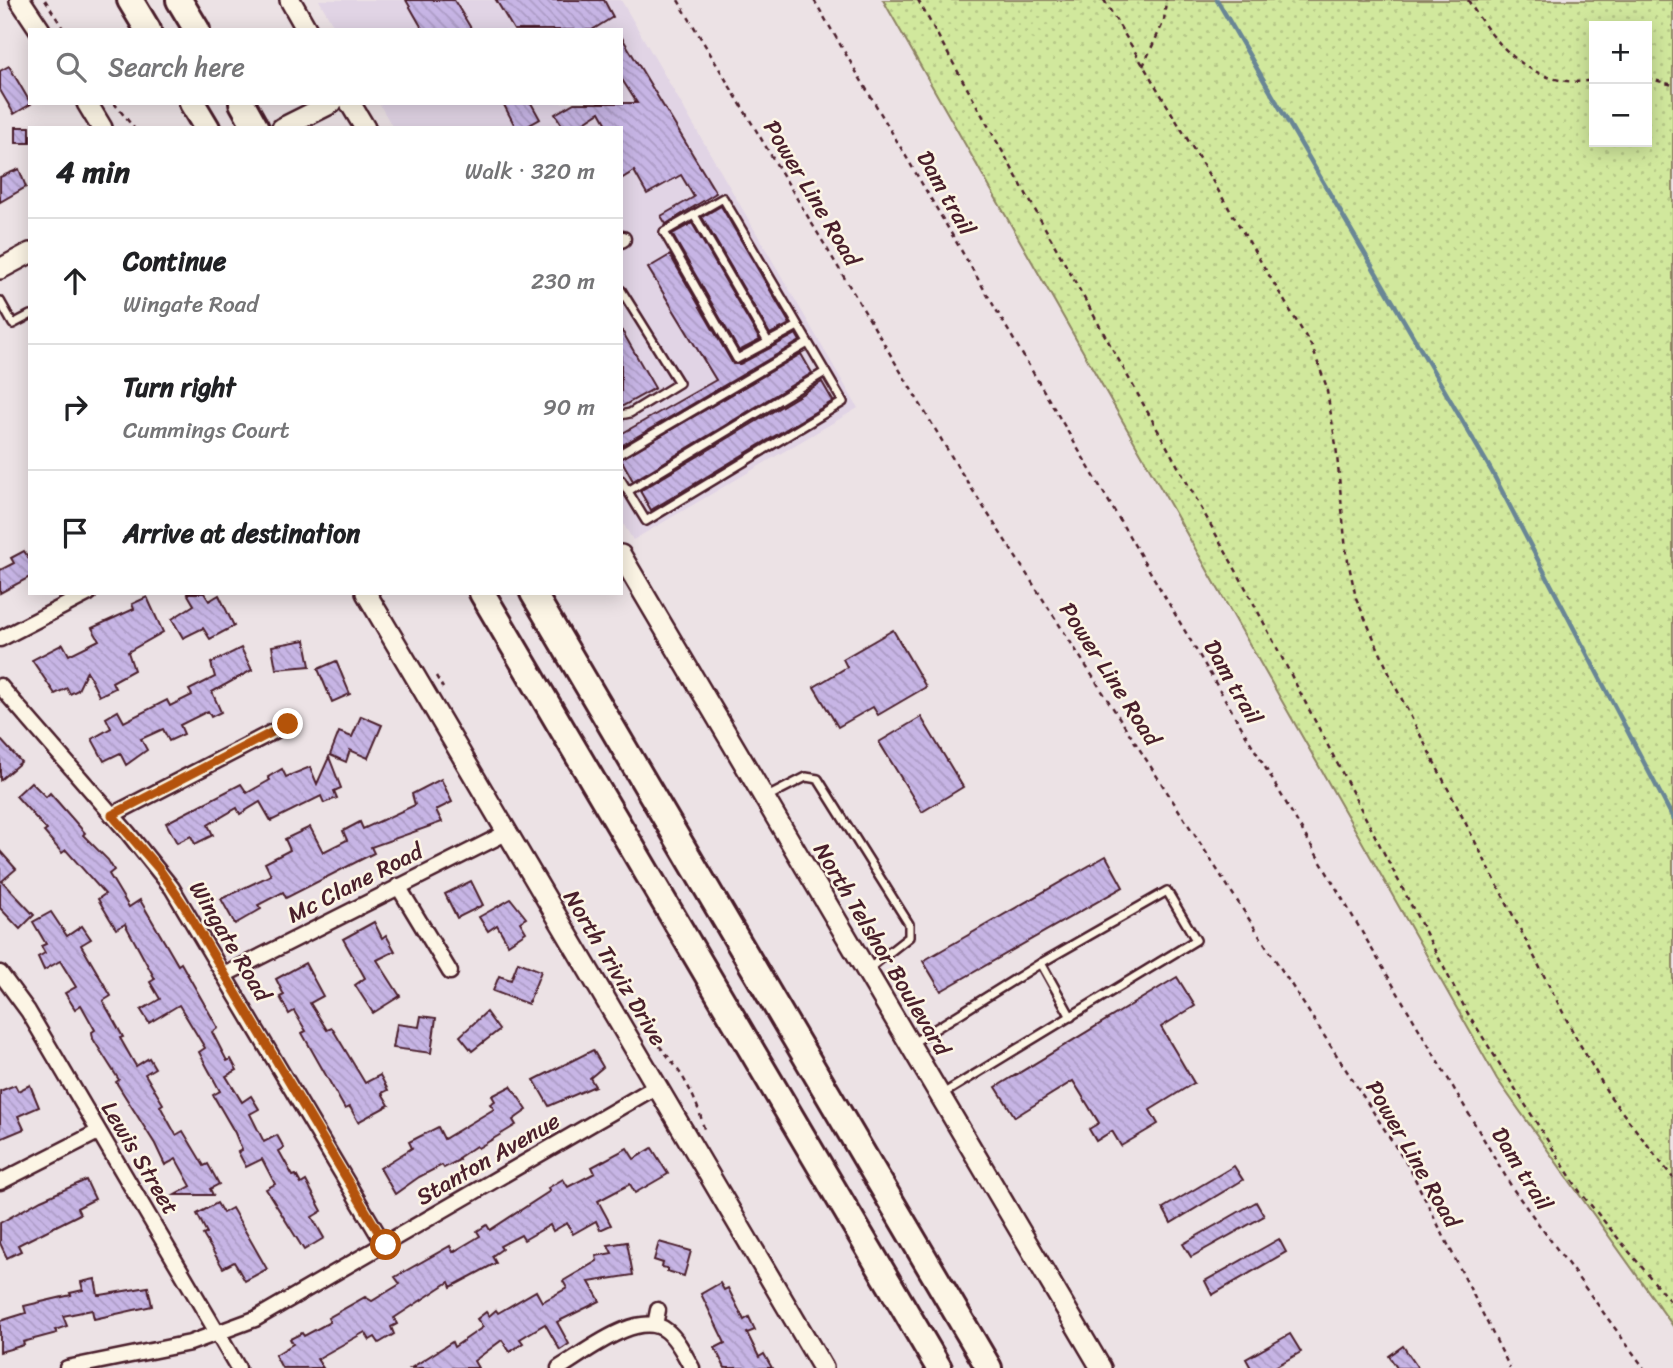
<!DOCTYPE html>
<html lang="en">
<head>
<meta charset="utf-8">
<style>
  body { margin:0; font-family:Sriracha,sans-serif; background:#f2f2f2; color:#202124 }
  .controls { position:absolute; right:21px; top:21px; display:grid; overflow:hidden; border-radius:0px; box-shadow:0 4px 18px #0003 }
  .controls button { width:63px; height:63px; display:grid; place-items:center; padding:0; border:0; border-bottom:2px solid #e0e0e0; background:#fff; color:#202124; font:35px sans-serif }
  .stop { position:absolute; width:21px; height:21px; margin:-16px; border:5px solid #b45309; border-radius:50%; background:#fff }
  .stop.end { background:#b45309; border-color:#fff; box-shadow:0 2px 7px #0008 }
  .list { margin:0; padding:0; list-style:none }
  h2 { display:flex; justify-content:space-between; align-items:center; height:91px; margin:0; padding:0 28px; font-size:30px }
  h2 small { font-size:23px; font-weight:400; color:#757577 }
  .list li { display:grid; grid-template-columns:46px 1fr auto; gap:21px; align-items:center; box-sizing:border-box; height:126px; padding:0 28px; border-top:2px solid #e0e0e0 }
  .list b { display:block; font-size:26px; white-space:nowrap }
  .list p { margin:0; font-size:23px; white-space:nowrap; color:#757577 }
  .list em { font-size:23px; font-style:normal; color:#757577 }
  .icon { flex:none; width:38px; height:38px; fill:none; stroke:currentColor; stroke-width:2; stroke-linecap:round; stroke-linejoin:round }
  .map { position:relative; flex:none; width:1673px; height:1368px; overflow:hidden }
  .search { position:absolute; background:#fff; box-shadow:0 4px 18px #0003; left:28px; top:28px; width:595px; height:77px; display:flex; align-items:center; gap:18px; box-sizing:border-box; padding:0 24px; border-radius:0px; color:#757577; font-size:26px }
  .panel { position:absolute; background:#fff; box-shadow:0 4px 18px #0003; left:28px; top:126px; width:595px; height:469px; border-radius:0px }
  .map>svg:first-child { display:block }
</style>
</head>
<body>
<div class="map">
<svg width="1673" height="1368" viewBox="0 0 1673 1368">
  <defs>
    <pattern id="grass-dots" width="8" height="8" patternUnits="userSpaceOnUse" patternTransform="scale(1.75)"><rect width="8" height="8" fill="#d1e89d"/><path d="M2 2h.1M6 6h.1" fill="none" stroke="#b5c787" stroke-width="1.8" stroke-linecap="round"/></pattern>
    <pattern id="building-back-hatch" width="6" height="6" patternUnits="userSpaceOnUse" patternTransform="scale(1.75)"><rect width="6" height="6" fill="#c7b5e5"/><path d="M-1 5l2 2M0 0l6 6M5-1l2 2" fill="none" stroke="#ac9bc5"/></pattern>
  </defs>
  <rect width="100%" height="100%" fill="#ece2e5"/>
  <filter id="ink" filterUnits="userSpaceOnUse"><feTurbulence type="fractalNoise" baseFrequency=".0143" numOctaves="2"/><feDisplacementMap in="SourceGraphic" scale="14" xChannelSelector="R" yChannelSelector="G"/><feConvolveMatrix kernelMatrix="1 2 1 2 8 2 1 2 1" color-interpolation-filters="sRGB"/></filter>
  <g filter="url(#ink)">
    <!-- built -->
    <path fill="#e1d4e5" d="M319,0H621L858,408L633,540L621,520V128H393L379,103H621V30H336Z"/>
    <!-- grass -->
    <path fill="url(#grass-dots)" stroke="#8e8464" stroke-width="2" fill-rule="evenodd" d="M883,0H1673V1326L1497,1079ZM1594,26H1647V142H1594Z"/>
    <g fill="none" stroke-linecap="round" stroke-linejoin="round">
      <!-- stream -->
      <path stroke="#698695" stroke-width="4.5" d="M1217,0L1491,470L1673,818"/>
    </g>
    <!-- building -->
    <g fill="url(#building-back-hatch)" stroke="#4a1f2b" stroke-width="2">
      <path d="M406,0H454L472,30H423Z"/>
      <path d="M496,0H604L613,17L592,30H514Z"/>
      <path d="M621,36L716,193L666,224L661,216L694,197L681,175L647,194L634,171L621,179V128H609L600,112L575,128H564L555,114L574,103H637L621,78Z"/>
      <path d="M9,66L31,104L14,114L0,90V71Z"/>
      <path d="M503,103H531L540,119L524,128H516Z"/>
      <rect x="16" y="127" width="14" height="16"/>
      <path d="M19,169L26,187L0,202V177Z"/>
      <path d="M721,206L790,324L770,334L702,217Z"/>
      <path d="M692,223L760,340L739,351L672,234Z"/>
      <path d="M670,255L733,364H740L796,334L800,341L621,446V434L716,380L648,268Z"/>
      <path d="M621,329L655,388L621,407Z"/>
      <path d="M801,354L812,373L633,481L621,459Z"/>
      <path d="M822,382L833,401L651,510L640,491Z"/>
      <path d="M24,551L30,560V577L0,593V570L14,563L11,558Z"/>
      <path d="M187,593H204L209,601L219,595L234,626L210,639L203,628L183,638L172,619L194,605Z"/>
      <path d="M147,597L163,632L128,652L134,670L112,682L115,688L99,696L87,671L78,690L70,694L67,688L55,694L32,660L63,644L69,655L99,640L92,628L134,609L132,604Z"/>
      <path d="M893,630L926,687L878,715L873,707L838,727L814,687L847,667L843,659Z"/>
      <path d="M305,640L310,666L276,669L272,646Z"/>
      <path d="M241,648L252,670L212,692L221,712L211,717L208,711L180,725L184,734L169,741L163,729L141,739L147,750L126,765L120,753L104,761L92,739L111,728L106,718L118,711L124,722L167,700L170,706L192,695L189,690L215,677L211,663Z"/>
      <path d="M336,661L350,694L332,702L318,669Z"/>
      <path d="M361,716L382,725L368,758L350,750L346,762L330,755L339,732L352,737Z"/>
      <path d="M921,717L963,787L922,812L879,742Z"/>
      <path d="M0,739L21,762L0,780Z"/>
      <path d="M329,757L341,788L334,791L337,798L324,803L321,796L271,821L260,802L240,814L237,808L208,825L213,835L195,844L191,836L177,843L166,823L241,784L247,793L270,780L268,777L282,769L286,777L310,767L317,784Z"/>
      <path d="M441,779L452,802L436,810L442,822L371,847L374,853L286,898L283,892L258,905L261,909L235,924L221,899L271,875L265,863L290,850L285,839L310,827L323,852L347,840L343,831L360,822L363,829L415,805L412,794Z"/>
      <path d="M31,782L46,797L50,793L85,833L83,835L108,860L114,870L109,874L129,907L140,900L178,965L181,963L218,1028L212,1032L227,1061L231,1059L237,1070L226,1076L242,1102L251,1096L259,1109L250,1114L264,1142L277,1135L284,1148L279,1151L293,1176L296,1175L301,1184L306,1181L322,1211L312,1217L324,1238L304,1250L266,1189L275,1184L262,1159L246,1167L238,1152L242,1150L235,1133L213,1095L220,1091L199,1052L205,1048L179,1005L149,1023L141,1010L160,999L150,982L155,979L125,924L116,929L98,899L105,894L66,850L62,853L44,832L47,830L16,796Z"/>
      <path d="M0,851L16,869L2,881L34,915L20,929L0,908Z"/>
      <path d="M1106,856L1123,887L941,991L923,961Z"/>
      <path d="M471,881L483,905L457,918L445,894Z"/>
      <path d="M511,899L526,918L520,922L526,932L508,944L497,925L488,931L479,917Z"/>
      <path d="M51,912L67,936L82,926L91,939L81,945L111,996L103,1001L123,1037L120,1038L136,1066L149,1058L155,1068L145,1074L163,1104L160,1106L176,1135L183,1131L204,1166L208,1164L219,1184L210,1189L213,1195H175L191,1186L176,1159L165,1165L155,1144L116,1082L119,1080L93,1039L92,1032L95,1030L81,1005L75,1009L65,993L76,987L60,961L44,970L38,957L45,953L41,946L46,944L33,922Z"/>
      <path d="M374,922L382,938L386,935L395,951L377,960L400,996L373,1013L355,985L365,978L343,939Z"/>
      <path d="M518,962L541,971L528,1004L493,991L499,976L511,980Z"/>
      <path d="M305,963L323,996L310,1003L327,1030L332,1028L365,1083L380,1075L388,1090L382,1093L389,1105L358,1122L350,1107L345,1109L302,1033L306,1031L294,1011L289,1014L280,997L284,995L276,979Z"/>
      <path d="M1177,977L1195,1006L1161,1027L1194,1083L1150,1110L1158,1124L1121,1146L1112,1131L1096,1141L1089,1129L1099,1123L1073,1081L1015,1117L996,1087Z"/>
      <path d="M486,1012L499,1030L472,1051L460,1036Z"/>
      <path d="M421,1016L436,1018L431,1053L393,1048L397,1024L419,1027Z"/>
      <path d="M593,1050L603,1067L590,1078L595,1086L549,1106L534,1080Z"/>
      <path d="M15,1085L18,1091L30,1085L39,1107L18,1116L24,1129L0,1139V1091Z"/>
      <path d="M511,1086L527,1110L513,1120L516,1125L478,1148L476,1146L458,1158L459,1160L444,1168L442,1165L419,1177L395,1194L380,1168L412,1148L409,1142L438,1127L444,1139L494,1109L490,1104L495,1101L492,1096Z"/>
      <path d="M627,1148L634,1159L652,1148L668,1174L635,1193L630,1184L598,1201L611,1225L600,1230L596,1221L573,1234L567,1223L553,1231L550,1225L524,1240L521,1235L500,1246L502,1249L492,1256L496,1263L451,1287L449,1282L394,1318L397,1324L391,1327L394,1334L379,1343L375,1337L370,1340L365,1332L317,1359L323,1368H282L275,1355L293,1344L290,1339L302,1333L304,1336L330,1322L328,1318L365,1297L372,1301L400,1284L395,1277L450,1246L453,1252L480,1236L477,1231L487,1225L490,1230L550,1191L548,1188L563,1179L568,1187L595,1173L592,1167Z"/>
      <path d="M1234,1166L1243,1180L1171,1223L1163,1208Z"/>
      <path d="M86,1180L95,1199L77,1208L80,1214L18,1245L21,1251L7,1258L0,1243V1223L41,1200Z"/>
      <path d="M1256,1202L1264,1216L1191,1257L1183,1244Z"/>
      <path d="M217,1203L223,1213L232,1208L267,1269L245,1281L234,1262L223,1268L203,1235L207,1233L197,1214Z"/>
      <path d="M1279,1239L1286,1252L1212,1295L1205,1281Z"/>
      <path d="M627,1242L633,1275L589,1282L600,1301L557,1322L569,1344L560,1350L545,1324L520,1339L523,1343L510,1352L502,1340L474,1361L478,1368H411L452,1342L454,1347L483,1327L477,1319L486,1312L489,1316L496,1310L498,1313L536,1291L542,1302L567,1288L563,1281L597,1261L596,1256L612,1253L608,1245Z"/>
      <path d="M659,1242L691,1251L684,1276L667,1271V1268L662,1267L663,1263L654,1260Z"/>
      <path d="M95,1279L98,1295H101L148,1287L152,1306L94,1319L92,1310L63,1316L67,1326L55,1330L57,1333L23,1342L24,1345L0,1352V1321L26,1313L24,1306L71,1295L70,1293L83,1290L81,1282Z"/>
      <path d="M720,1283L724,1290L728,1288L744,1320L749,1317L755,1330L747,1333L759,1357L764,1354L772,1368H725L715,1348L725,1343L701,1294Z"/>
      <path d="M1290,1334L1301,1352L1273,1368H1251L1246,1359Z"/>
      <path d="M1403,1346L1418,1368H1397L1389,1356Z"/>
    </g>
    <g fill="none" stroke-linecap="round" stroke-linejoin="round">
      <defs>
        <g id="lane">
          <path d="M694,215L768,342"/>
          <path d="M621,290L679,383L630,413L621,415"/>
          <path d="M0,301L13,324L30,315"/>
          <path d="M621,453L808,343"/>
          <path d="M621,480L646,521L843,402L723,198L664,232L737,359L798,326"/>
          <path d="M628,491L825,372"/>
          <path d="M765,798L806,777L818,779L909,924V937L867,970"/>
          <path d="M1041,963L1071,1017"/>
          <path d="M911,1044L1041,963L1167,891L1196,940L941,1095"/>
        </g>
        <g id="street">
          <path d="M621,240L623,239"/>
          <path d="M0,639L89,593"/>
          <path d="M0,686L128,833L172,888L385,1246"/>
          <path d="M112,815L288,724"/>
          <path d="M398,886L450,972"/>
          <path d="M0,973L28,1011L238,1368"/>
          <path d="M224,975L506,833"/>
          <path d="M0,1182L98,1132"/>
          <path d="M655,1325L658,1310"/>
          <path d="M67,1368L190,1343L255,1319L657,1086"/>
          <path d="M559,1368C585,1353 639,1308 667,1331C678,1340 685,1356 692,1368"/>
        </g>
        <g id="secondary">
          <path d="M20,0L40,30"/>
          <path d="M290,0L307,30"/>
          <path d="M87,103L102,128"/>
          <path d="M350,103L365,128"/>
          <path d="M282,128L332,103"/>
          <path d="M0,269L30,253"/>
          <path d="M621,555L1101,1368"/>
          <path d="M366,593L823,1368"/>
        </g>
        <g id="highway">
          <path d="M130,0L148,30"/>
          <path d="M179,0L197,30"/>
          <path d="M192,103L207,128"/>
          <path d="M242,103L256,128"/>
          <path d="M482,593L939,1368"/>
          <path d="M533,593L989,1368"/>
        </g>
      </defs>
      <!-- lane casing -->
      <use href="#lane" stroke="#4a1f2b" stroke-width="12"/>
      <!-- street casing -->
      <use href="#street" stroke="#4a1f2b" stroke-width="19"/>
      <!-- secondary casing -->
      <use href="#secondary" stroke="#4a1f2b" stroke-width="24"/>
      <!-- highway casing -->
      <use href="#highway" stroke="#4a1f2b" stroke-width="30"/>
      <!-- path -->
      <g stroke="#4a1f2b" stroke-width="2.5" stroke-dasharray="5 5" stroke-linecap="butt">
        <path d="M45,0L64,30"/>
        <path d="M678,0L959,469L1410,1169L1510,1368"/>
        <path d="M814,0L1513,1189L1644,1368"/>
        <path d="M918,0L1243,583L1467,1012L1580,1192L1673,1305"/>
        <path d="M1104,0L1312,347L1326,385L1336,445L1346,551L1356,598L1393,682L1574,1034L1609,1095L1673,1178"/>
        <path d="M1468,0C1495,46 1536,91 1594,80"/>
        <path d="M1143,66L1164,21L1166,0"/>
        <path d="M1647,78L1673,85"/>
        <path d="M114,103L134,128"/>
        <path d="M436,676L443,688"/>
        <path d="M646,1031C674,1061 695,1089 704,1129"/>
      </g>
      <!-- lane -->
      <use href="#lane" stroke="#fcf5e5" stroke-width="7"/>
      <!-- street -->
      <use href="#street" stroke="#fcf5e5" stroke-width="14"/>
      <!-- secondary -->
      <use href="#secondary" stroke="#fcf5e5" stroke-width="19"/>
      <!-- highway -->
      <use href="#highway" stroke="#fcf5e5" stroke-width="24"/>
    </g>
  </g>
  <g fill="none" stroke-linecap="round" stroke-linejoin="round" filter="url(#ink)">
    <!-- route -->
    <path stroke="#b45309" stroke-width="9" d="M288,724L112,815L159,869L183,904L386,1245"/>
  </g>
  <g text-anchor="middle" dominant-baseline="central" stroke-width="5" stroke-linejoin="round" paint-order="stroke">
    <!-- street labels -->
    <g font-size="23" fill="#4a1f2b" stroke="#fcf5e5">
      <text transform="translate(812 193) rotate(59)">Power Line Road</text>
      <text transform="translate(946 193) rotate(60)">Dam trail</text>
      <text transform="translate(1110 674) rotate(57)">Power Line Road</text>
      <text transform="translate(1233 682) rotate(60)">Dam trail</text>
      <text transform="translate(355 883) rotate(-27)">Mc Clane Road</text>
      <text transform="translate(230 941) rotate(59)">Wingate Road</text>
      <text transform="translate(882 949) rotate(59)">North Telshor Boulevard</text>
      <text transform="translate(615 968) rotate(59)">North Triviz Drive</text>
      <text transform="translate(1413 1154) rotate(60)">Power Line Road</text>
      <text transform="translate(140 1158) rotate(59)">Lewis Street</text>
      <text transform="translate(488 1159) rotate(-30)">Stanton Avenue</text>
      <text transform="translate(1522 1169) rotate(58)">Dam trail</text>
    </g>
  </g>
</svg>
<div class="controls">
<button>+</button>
<button>−</button>
</div>
<div class="stop" style="left:386px;top:1245px"></div>
<div class="stop end" style="left:288px;top:724px"></div>
<div class="search"><svg class="icon" aria-label="search" viewBox="0 0 24 24"><circle cx="10" cy="10" r="6"/><path d="M15 15l6 6"/></svg>Search here</div>
<section class="panel">
<h2>4 min<small>Walk · 320 m</small></h2>
<ul class="list">
<li><svg class="icon" aria-label="ahead" viewBox="0 0 24 24"><path d="M12 20V5M6 11l6-6 6 6"/></svg><div><b>Continue</b><p>Wingate Road</p></div><em>230 m</em></li>
<li><svg class="icon" aria-label="right" viewBox="0 0 24 24"><path d="M7 20v-9h11M14 6l5 5-5 5"/></svg><div><b>Turn right</b><p>Cummings Court</p></div><em>90 m</em></li>
<li><svg class="icon" aria-label="arrive" viewBox="0 0 24 24"><path d="M6 21V4h12l-3 4 3 4H6"/></svg><div><b>Arrive at destination</b></div></li>
</ul>
</section>
</div>
</body>
</html>
